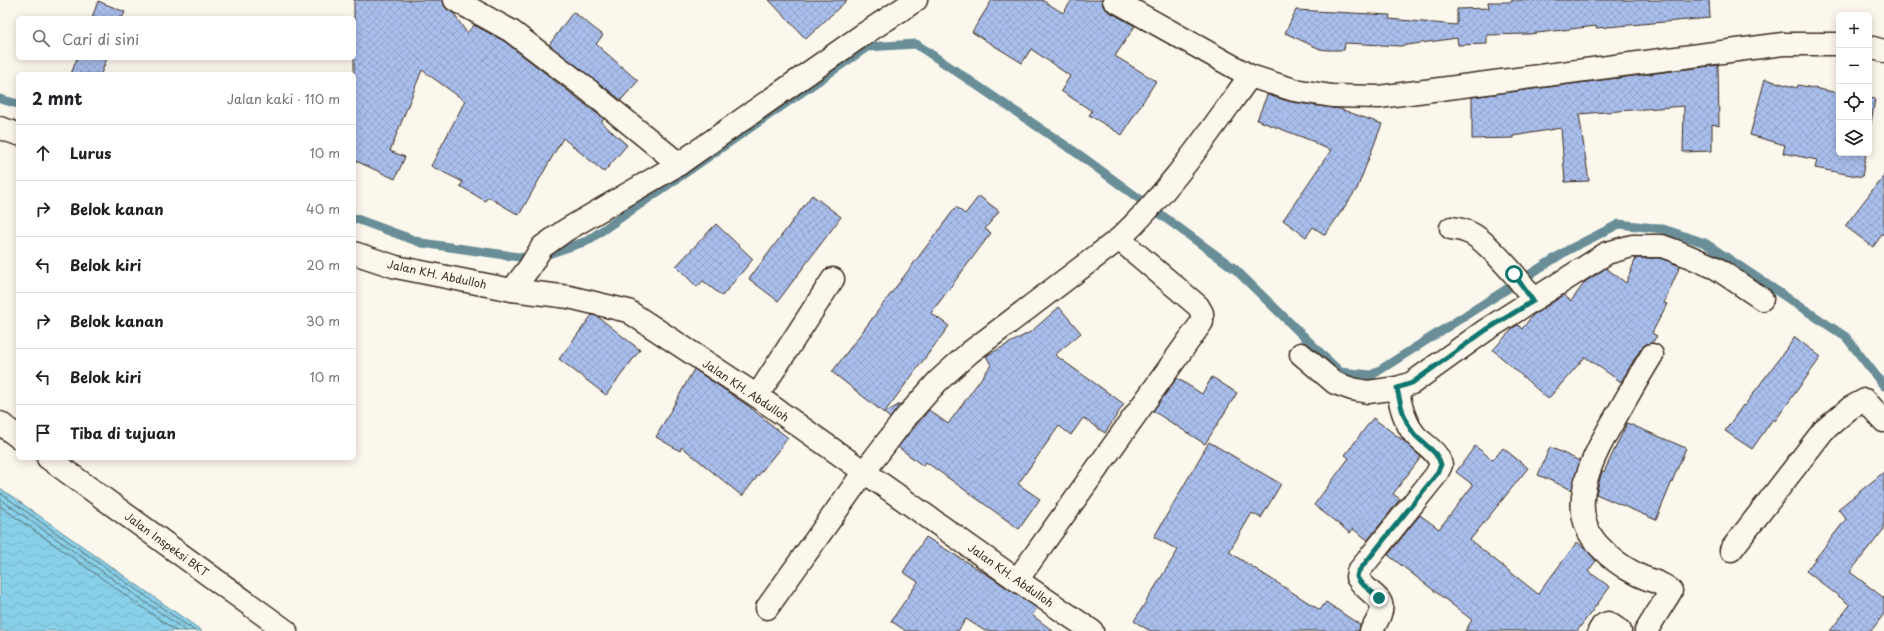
<!DOCTYPE html>
<html lang="id">
<head>
<meta charset="utf-8">
<style>
  body { margin:0; font-family:"Playpen Sans",sans-serif; background:#f6f6f6; color:#202124 }
  .controls { position:absolute; right:12px; top:12px; display:grid; overflow:hidden; border-radius:6px; box-shadow:0 2px 10px #0003 }
  .controls button { width:36px; height:36px; display:grid; place-items:center; padding:0; border:0; border-bottom:1px solid #e0e0e0; background:#fff; color:#202124; font:20px sans-serif }
  .stop { position:absolute; width:12px; height:12px; margin:-9px; border:3px solid #0f766e; border-radius:50%; background:#fff }
  .stop.end { background:#0f766e; border-color:#fff; box-shadow:0 1px 4px #0008 }
  .list { margin:0; padding:0; list-style:none }
  h2 { display:flex; justify-content:space-between; align-items:center; height:52px; margin:0; padding:0 16px; font-size:17px }
  h2 small { font-size:13px; font-weight:400; color:#757577 }
  .list li { display:grid; grid-template-columns:26px 1fr auto; gap:12px; align-items:center; box-sizing:border-box; height:56px; padding:0 16px; border-top:1px solid #e0e0e0 }
  .list b { display:block; font-size:15px; white-space:nowrap }
  .list em { font-size:13px; font-style:normal; color:#757577 }
  .icon { flex:none; width:22px; height:22px; fill:none; stroke:currentColor; stroke-width:2; stroke-linecap:round; stroke-linejoin:round }
  .map { position:relative; flex:none; width:1884px; height:631px; overflow:hidden }
  .search { position:absolute; background:#fff; box-shadow:0 2px 10px #0003; left:16px; top:16px; width:340px; height:44px; display:flex; align-items:center; gap:10px; box-sizing:border-box; padding:0 14px; border-radius:6px; color:#757577; font-size:15px }
  .panel { position:absolute; background:#fff; box-shadow:0 2px 10px #0003; left:16px; top:72px; width:340px; height:388px; border-radius:6px }
  .map>svg:first-child { display:block }
</style>
</head>
<body>
<div class="map">
<svg width="1884" height="631" viewBox="0 0 1884 631">
  <defs>
    <pattern id="water-waves" width="16" height="10" patternUnits="userSpaceOnUse"><rect width="16" height="10" fill="#88d0e9"/><path d="M0 5q4-4 8 0t8 0" fill="none" stroke="#76b3c7"/></pattern>
    <pattern id="building-cross-hatch" width="8" height="8" patternUnits="userSpaceOnUse"><rect width="8" height="8" fill="#a8beec"/><path d="M0 0l8 8M0 8l8-8" fill="none" stroke="#92a3ca"/></pattern>
  </defs>
  <rect width="100%" height="100%" fill="#fbf7ec"/>
  <filter id="ink" filterUnits="userSpaceOnUse"><feTurbulence type="fractalNoise" baseFrequency=".025" numOctaves="2"/><feDisplacementMap in="SourceGraphic" scale="8" xChannelSelector="R" yChannelSelector="G"/><feConvolveMatrix kernelMatrix="1 2 1 2 8 2 1 2 1" color-interpolation-filters="sRGB"/></filter>
  <g filter="url(#ink)">
    <!-- water -->
    <path fill="url(#water-waves)" stroke="#698e98" d="M0,488L202,631H0Z"/>
    <g fill="none" stroke-linecap="round" stroke-linejoin="round">
      <!-- shore -->
      <g stroke="#5a6c6f" stroke-width="1">
        <path d="M0,493L195,631"/>
        <path d="M0,499L186,631"/>
        <path d="M0,506L176,631"/>
      </g>
      <!-- stream -->
      <g stroke="#698e98" stroke-width="9">
        <path d="M0,99L18,104"/>
        <path d="M354,218L422,243L533,259L587,241L867,47L916,44L1081,156L1235,269L1340,372L1372,375L1568,250L1619,224L1663,229L1705,243L1846,337L1884,386"/>
      </g>
    </g>
    <!-- building -->
    <g fill="url(#building-cross-hatch)" stroke="#3b2a1e">
      <path d="M354,0H443L445,7L453,13L467,33L474,25L504,41L604,119L601,122L627,145L604,172L563,138L519,215L488,197L485,201L460,186L463,182L431,166L465,101L422,70L390,151L405,157L395,179L354,160Z"/>
      <path d="M769,0H847L806,39Z"/>
      <path d="M992,0H1042L1063,13L1072,0H1102L1103,6L1108,11L1135,26L1115,56L1156,81L1122,135L1089,115L1092,111L1061,91L1070,76L1031,49L1022,63L972,32Z"/>
      <path d="M1512,0H1709L1710,18L1596,28V26L1529,34L1487,35V44L1458,45L1457,38L1400,46L1345,43L1344,50H1328L1320,49L1285,33L1296,10L1390,15L1389,19L1457,25V9L1489,8L1488,2H1512Z"/>
      <path d="M98,1L125,12L122,18H92Z"/>
      <path d="M573,12L603,35L596,44L638,81L621,100L549,45Z"/>
      <path d="M77,58H107L101,74H71Z"/>
      <path d="M1718,65L1719,126L1712,124V151L1683,152L1684,106L1579,114L1589,181L1565,182L1561,128L1513,136V138L1472,139V97Z"/>
      <path d="M1765,79L1797,88L1798,85L1839,93V153H1866L1862,177L1815,168L1817,160L1783,153L1785,145L1750,135Z"/>
      <path d="M1267,95L1292,102L1340,109L1382,124L1357,189L1325,235L1313,227L1306,237L1283,220L1331,150L1315,144V142L1257,120Z"/>
      <path d="M1869,98L1875,99L1869,135Z"/>
      <path d="M1884,175V232L1873,247L1845,226Z"/>
      <path d="M812,195L841,217L778,301L749,279Z"/>
      <path d="M979,196L999,211L985,229L991,233L931,313L949,326L884,413L832,372L956,207L965,214Z"/>
      <path d="M716,224L753,259L722,296L703,281L697,287L676,266Z"/>
      <path d="M1636,258H1660L1680,266L1664,303L1667,304L1652,333L1657,336L1652,343L1646,344L1641,348L1621,382L1585,357L1548,399L1493,350L1514,327L1518,325L1522,329L1533,315L1564,295L1571,301L1585,282L1606,268L1626,283Z"/>
      <path d="M1059,307L1081,333L1055,355L1124,404L1105,433L1083,418L1071,435L1059,426L1018,484L1040,499L1019,529L926,462L923,466L898,447L929,410L948,424L991,365L986,356L1032,331Z"/>
      <path d="M592,315L597,316L640,350L606,395L559,359Z"/>
      <path d="M1795,337L1821,357L1775,421L1773,419L1752,449L1725,431L1743,405L1744,406Z"/>
      <path d="M694,369L747,405L788,438L742,496L682,447L680,451L656,437Z"/>
      <path d="M1212,377L1237,393L1205,444L1153,411L1177,378L1202,394Z"/>
      <path d="M902,403L890,418L884,413Z"/>
      <path d="M1373,418L1404,441L1421,457L1393,494L1400,499L1368,540L1353,529L1350,533L1314,505L1349,458L1345,455Z"/>
      <path d="M1627,423L1686,448L1656,520L1596,494L1602,471L1604,472Z"/>
      <path d="M1209,442L1281,484L1261,518L1252,513L1229,552L1320,610L1326,602L1360,625L1359,631H1150L1134,621L1178,550L1154,537Z"/>
      <path d="M1475,446L1493,460L1503,448L1528,468L1470,540L1538,594L1577,542L1585,548L1596,561L1588,571L1610,587L1577,631H1465L1472,620L1388,555L1420,515L1439,529L1473,485L1456,472Z"/>
      <path d="M1550,447L1580,461L1572,490L1538,475Z"/>
      <path d="M1884,472V529L1850,572L1884,598V614L1871,631H1830L1850,605L1806,571L1846,519L1838,509Z"/>
      <path d="M926,537L994,579L1037,608L1032,615L1053,631H985L966,619L958,631H906L891,621L918,582L903,572Z"/>
    </g>
    <g fill="none" stroke-linecap="round" stroke-linejoin="round">
      <defs>
        <g id="minor">
          <path d="M455,0L511,31L587,89L679,164"/>
          <path d="M1114,0L1250,76L1294,90L1332,96L1379,97L1783,44H1839"/>
          <path d="M1869,47L1884,51"/>
          <path d="M0,128L18,134"/>
          <path d="M1451,228C1459,229 1465,230 1472,234C1487,242 1526,285 1533,301"/>
          <path d="M354,253L396,267L512,290L569,297L628,311L757,396L1017,580L1092,631"/>
          <path d="M512,290L529,268L542,247L566,230L679,164L861,36L916,0"/>
          <path d="M1301,354L1335,383L1352,389L1368,392L1397,388L1412,383L1486,330L1607,253L1632,246H1662L1681,253L1716,268L1762,299"/>
          <path d="M757,396L833,279"/>
          <path d="M0,423L18,437"/>
          <path d="M48,458L286,631"/>
          <path d="M1731,550L1823,431L1850,408L1865,400L1884,421"/>
          <path d="M1017,580L1202,322V313L1198,306L1119,239"/>
          <path d="M767,608L864,472L906,417L938,381L969,353L1119,239C1170,191 1209,132 1250,76"/>
          <path d="M1371,631C1395,595 1373,602 1357,577L1358,572L1436,475L1441,465C1438,451 1424,445 1415,435C1404,422 1400,403 1397,388"/>
          <path d="M1599,631L1603,625L1608,623L1620,631"/>
          <path d="M1646,631L1671,591C1664,583 1648,580 1638,575C1624,568 1610,558 1599,546C1562,507 1596,451 1618,413C1629,394 1640,374 1652,355"/>
        </g>
      </defs>
      <!-- minor casing -->
      <use href="#minor" stroke="#3b2a1e" stroke-width="25"/>
      <!-- minor -->
      <use href="#minor" stroke="#fbf7ec" stroke-width="22"/>
    </g>
  </g>
  <g fill="none" stroke-linecap="round" stroke-linejoin="round" filter="url(#ink)">
    <!-- route -->
    <path stroke="#0f766e" stroke-width="5" d="M1379,598L1360,582L1357,577L1358,572L1436,475L1441,465C1438,451 1424,445 1415,435C1404,422 1400,403 1397,388L1412,383L1486,330L1533,301L1514,274"/>
  </g>
  <g text-anchor="middle" dominant-baseline="central" stroke-width="3" stroke-linejoin="round" paint-order="stroke">
    <!-- street labels -->
    <g font-size="11" fill="#3b2a1e" stroke="#fbf7ec">
      <text transform="translate(437 274) rotate(12)">Jalan KH. Abdulloh</text>
      <text transform="translate(746 390) rotate(34)">Jalan KH. Abdulloh</text>
      <text transform="translate(167 544) rotate(36)">Jalan Inspeksi BKT</text>
      <text transform="translate(1011 575) rotate(35)">Jalan KH. Abdulloh</text>
    </g>
  </g>
</svg>
<div class="controls">
<button>+</button>
<button>−</button>
<button><svg class="icon" aria-label="locate" viewBox="0 0 24 24"><circle cx="12" cy="12" r="6"/><path d="M12 2v4M12 18v4M2 12h4M18 12h4"/></svg></button>
<button><svg class="icon" aria-label="layers" viewBox="0 0 24 24"><path d="M12 4l9 5-9 5-9-5zM3 14l9 5 9-5"/></svg></button>
</div>
<div class="stop" style="left:1514px;top:274px"></div>
<div class="stop end" style="left:1379px;top:598px"></div>
<div class="search"><svg class="icon" aria-label="search" viewBox="0 0 24 24"><circle cx="10" cy="10" r="6"/><path d="M15 15l6 6"/></svg>Cari di sini</div>
<section class="panel">
<h2>2 mnt<small>Jalan kaki · 110 m</small></h2>
<ul class="list">
<li><svg class="icon" aria-label="ahead" viewBox="0 0 24 24"><path d="M12 20V5M6 11l6-6 6 6"/></svg><div><b>Lurus</b></div><em>10 m</em></li>
<li><svg class="icon" aria-label="right" viewBox="0 0 24 24"><path d="M7 20v-9h11M14 6l5 5-5 5"/></svg><div><b>Belok kanan</b></div><em>40 m</em></li>
<li><svg class="icon" aria-label="left" viewBox="0 0 24 24"><path d="M17 20v-9H6M10 6l-5 5 5 5"/></svg><div><b>Belok kiri</b></div><em>20 m</em></li>
<li><svg class="icon" aria-label="right" viewBox="0 0 24 24"><path d="M7 20v-9h11M14 6l5 5-5 5"/></svg><div><b>Belok kanan</b></div><em>30 m</em></li>
<li><svg class="icon" aria-label="left" viewBox="0 0 24 24"><path d="M17 20v-9H6M10 6l-5 5 5 5"/></svg><div><b>Belok kiri</b></div><em>10 m</em></li>
<li><svg class="icon" aria-label="arrive" viewBox="0 0 24 24"><path d="M6 21V4h12l-3 4 3 4H6"/></svg><div><b>Tiba di tujuan</b></div></li>
</ul>
</section>
</div>
</body>
</html>
